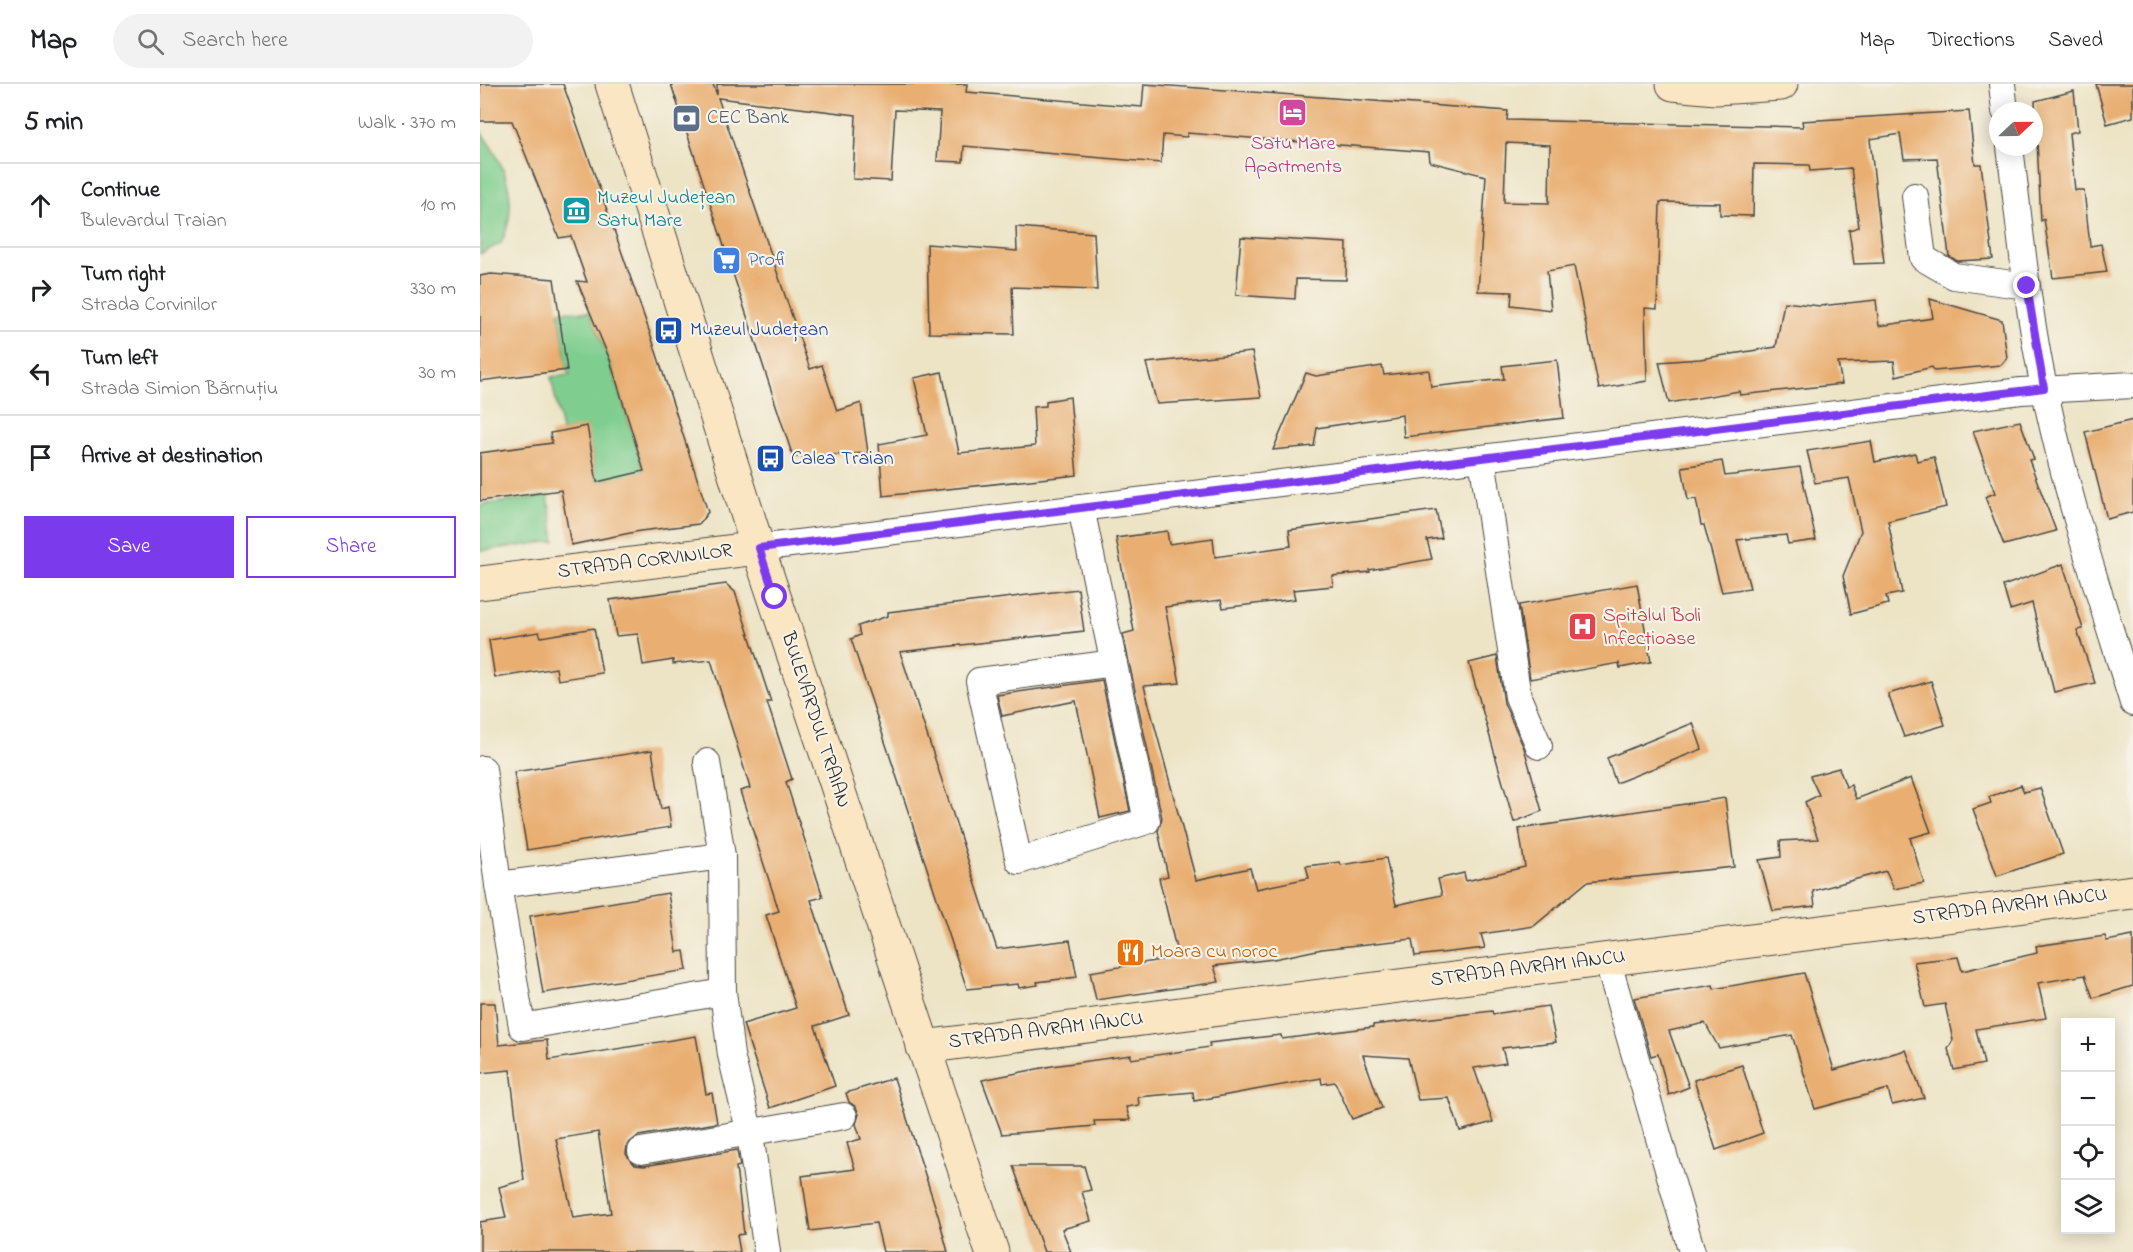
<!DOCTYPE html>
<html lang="en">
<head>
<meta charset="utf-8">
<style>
  body { margin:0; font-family:"Indie Flower",sans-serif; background:#f2f2f2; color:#202124 }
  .controls { position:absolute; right:18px; bottom:18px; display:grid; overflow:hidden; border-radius:0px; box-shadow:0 3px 15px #0003 }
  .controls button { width:54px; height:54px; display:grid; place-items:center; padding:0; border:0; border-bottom:2px solid #e0e0e0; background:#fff; color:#202124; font:30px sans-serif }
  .compass { position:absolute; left:1509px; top:18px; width:54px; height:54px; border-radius:50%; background:#fff; box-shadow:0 3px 15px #0003; rotate:68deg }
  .stop { position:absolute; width:18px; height:18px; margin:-14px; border:4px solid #7c3aed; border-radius:50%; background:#fff }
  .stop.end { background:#7c3aed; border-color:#fff; box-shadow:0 2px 6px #0008 }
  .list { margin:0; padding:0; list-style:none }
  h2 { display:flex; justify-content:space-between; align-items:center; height:78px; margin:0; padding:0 24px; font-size:26px }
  h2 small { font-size:20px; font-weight:400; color:#757577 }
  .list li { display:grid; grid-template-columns:39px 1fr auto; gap:18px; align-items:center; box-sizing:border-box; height:84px; padding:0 24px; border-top:2px solid #e0e0e0 }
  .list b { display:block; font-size:22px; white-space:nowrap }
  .list p { margin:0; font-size:20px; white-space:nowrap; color:#757577 }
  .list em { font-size:20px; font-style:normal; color:#757577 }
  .actions { display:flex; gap:12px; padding:18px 24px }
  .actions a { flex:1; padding:14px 0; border:2px solid #7c3aed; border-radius:0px; text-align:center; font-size:21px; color:#7c3aed }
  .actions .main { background:#7c3aed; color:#fff }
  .icon { flex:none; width:33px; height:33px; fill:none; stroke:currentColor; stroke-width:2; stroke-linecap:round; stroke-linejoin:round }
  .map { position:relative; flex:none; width:1653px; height:1168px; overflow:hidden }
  header { display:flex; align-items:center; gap:36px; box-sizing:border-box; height:84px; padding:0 30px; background:#fff; border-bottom:2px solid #e0e0e0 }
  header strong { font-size:28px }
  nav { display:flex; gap:33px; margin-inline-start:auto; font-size:21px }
  .search { width:420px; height:54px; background:#f2f2f2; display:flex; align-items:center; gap:15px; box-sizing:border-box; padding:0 21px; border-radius:33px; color:#757577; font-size:22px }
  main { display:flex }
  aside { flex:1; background:#fff }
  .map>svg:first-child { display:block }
</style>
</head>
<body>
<header>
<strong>Map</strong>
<div class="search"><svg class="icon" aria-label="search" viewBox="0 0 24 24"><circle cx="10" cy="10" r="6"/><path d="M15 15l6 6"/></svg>Search here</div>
<nav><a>Map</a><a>Directions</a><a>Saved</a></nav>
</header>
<main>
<aside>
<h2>5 min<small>Walk · 370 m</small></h2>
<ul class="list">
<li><svg class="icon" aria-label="ahead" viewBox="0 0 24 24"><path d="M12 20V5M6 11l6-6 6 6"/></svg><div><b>Continue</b><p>Bulevardul Traian</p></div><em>10 m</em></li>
<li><svg class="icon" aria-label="right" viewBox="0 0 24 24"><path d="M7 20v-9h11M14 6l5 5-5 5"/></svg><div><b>Turn right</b><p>Strada Corvinilor</p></div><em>330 m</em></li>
<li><svg class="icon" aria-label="left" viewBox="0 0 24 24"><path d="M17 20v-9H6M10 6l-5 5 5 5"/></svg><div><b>Turn left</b><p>Strada Simion Bărnuțiu</p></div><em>30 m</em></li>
<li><svg class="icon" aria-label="arrive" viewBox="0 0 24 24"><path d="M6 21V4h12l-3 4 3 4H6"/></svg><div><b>Arrive at destination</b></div></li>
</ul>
<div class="actions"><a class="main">Save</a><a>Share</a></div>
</aside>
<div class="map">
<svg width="1653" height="1168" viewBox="0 0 1653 1168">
  <rect width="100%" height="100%" fill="#f7f3e8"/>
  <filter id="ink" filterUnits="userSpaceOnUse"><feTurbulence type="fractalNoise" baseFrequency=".0167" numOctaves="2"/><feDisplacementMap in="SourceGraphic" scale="12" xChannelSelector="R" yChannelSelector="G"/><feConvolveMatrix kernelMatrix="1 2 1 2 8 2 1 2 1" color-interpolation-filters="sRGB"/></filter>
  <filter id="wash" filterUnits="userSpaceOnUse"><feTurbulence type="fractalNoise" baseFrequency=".008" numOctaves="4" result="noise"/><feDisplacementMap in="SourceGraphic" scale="24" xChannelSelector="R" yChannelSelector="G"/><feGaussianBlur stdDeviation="1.35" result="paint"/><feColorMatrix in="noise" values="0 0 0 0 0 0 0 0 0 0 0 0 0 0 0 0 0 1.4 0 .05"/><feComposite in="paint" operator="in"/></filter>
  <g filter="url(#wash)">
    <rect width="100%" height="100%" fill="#ede4c6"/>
    <!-- green -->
    <g fill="#7fce8f" stroke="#557c5d" stroke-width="1.5">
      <path d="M0,47C26,81 41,118 21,159L0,170Z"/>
      <path d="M79,227L110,228L129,276L169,403L144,392L117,398L107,343L82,347L71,293L90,291L87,286Z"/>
      <path d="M68,412L75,457L0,467V421Z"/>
    </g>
    <g id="blocks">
      <!-- building -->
      <g fill="#e9af72" fill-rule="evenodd">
        <path d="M0,0H83L172,255L228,428L219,440L160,447L91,461L81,406L0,417V369L72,359L70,349L82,347L107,342L117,398L164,387L130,276L97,197L107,198L91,152L79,154L32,37H0Z"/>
        <path d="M191,0H233L237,11V0H487L486,8L662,23L664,0L1028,27L1027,36L1323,43L1322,37L1489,27L1495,80H1501L1513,175L1477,177L1469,172L1457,74L1424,75L1420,50L1390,55L1404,179L1374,180L1369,146L1379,143L1371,84L1330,87L1329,81L1274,80L1273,132L1240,131V119L1180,118L1177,225L1165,224L1167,297L1119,305L1094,182L1067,187L1071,226L1031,221L1032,208L998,207L1006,92L950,78L949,68L707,49V53L683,51L681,79L484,62L483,78L457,77L460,28L415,26L411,97L373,95L376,31L238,14L330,285L342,281L357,327L381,319L388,369L313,373ZM1026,59L1070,61L1069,119L1024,118Z"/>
        <path d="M1616,0H1653V33L1627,40Z"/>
        <path d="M1594,7L1598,47L1589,49L1595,106H1604L1610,162L1621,160L1627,188L1573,194L1564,135L1561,137L1555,17Z"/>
        <path d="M536,143L614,149L617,206L532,203L534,250L449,249L447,160L537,167Z"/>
        <path d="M761,153L867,159L866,196L816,195L815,215L756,211Z"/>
        <path d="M11,190L74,195L87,286L0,297V192Z"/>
        <path d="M1450,215L1522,236L1527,274L1521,281L1454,287L1452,283L1416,292L1414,277L1358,279L1362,300L1260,311L1259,307L1189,319L1179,278L1220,275L1296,263L1304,218L1340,222L1396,216L1399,242L1453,234Z"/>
        <path d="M772,268L781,313L677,320L666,279Z"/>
        <path d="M1077,276L1084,334L924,353L922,331L837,344L834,362L793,366L826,289L836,292L902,282L904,291L949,286L951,303L1024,295L1022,282Z"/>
        <path d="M462,288L479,369L555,362L553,323L566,322V317L590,313L597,391L403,412L399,360L447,351L434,294Z"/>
        <path d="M1653,336V428L1627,435L1605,348Z"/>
        <path d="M1540,337L1554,375L1549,376L1576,447L1524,461L1505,413L1515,409L1493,347Z"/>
        <path d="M1391,357L1395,378L1435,369L1437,377L1454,373L1466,423L1408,437L1422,509L1406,512L1408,520L1371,530L1363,492L1381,447L1369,394L1335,399L1327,367Z"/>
        <path d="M1242,377L1245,392L1320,383L1336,456L1308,460L1306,451L1257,456L1270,504L1242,508L1224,441H1221L1216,415L1208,416L1202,383Z"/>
        <path d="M956,426L962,454L947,456L952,475L889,486L890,488L852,492L853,502L813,506L815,515L743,524L741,516L685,523L700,599L664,602L716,796L770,784L776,805L829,794L826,782L860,778L861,781L906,774L916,821L962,811L958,795L984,789L986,797L1045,783L1039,745L1245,714L1254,783L1107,798L1054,842L1001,850L1005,864L935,872L932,855L842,865L794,875L734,882L739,898L616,916L610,888L698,873L679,794L688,792L678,747L682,734L643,550L654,547L636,454L687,447L689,460L733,454L735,473L811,462L809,446Z"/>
        <path d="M1583,480L1603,545L1597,546L1615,599L1574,608L1552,519L1530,526L1523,502Z"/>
        <path d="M246,500L255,508L291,618H287L312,695L306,698L343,813L331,816L369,931L335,942L355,1002L290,1024L263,940L316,924L286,831L299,827L260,707L270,704L231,576L193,580V576L163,581L158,550L136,552L130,516Z"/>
        <path d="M1157,500L1171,578L1140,584L1139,579L1050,595L1039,521Z"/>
        <path d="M598,505L604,547L420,568L517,865L590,856L597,893L557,898L558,901L539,904L538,900L487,905L371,555L380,551L378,542L408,532V528Z"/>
        <path d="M114,544L122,589L78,596L76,584L15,594L9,556L59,548L61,553Z"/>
        <path d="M1017,572L1024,619L1044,664L1062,727L1034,738L989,579Z"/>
        <path d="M622,596L650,727L620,734L596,617L522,632L517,611Z"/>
        <path d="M1451,597L1465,641L1424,653L1408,610Z"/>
        <path d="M1213,639L1222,665L1136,699L1127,674Z"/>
        <path d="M172,666L181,725L188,723L191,743L47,766L34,688Z"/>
        <path d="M1359,684L1366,703L1371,701L1376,715L1431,694L1451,748L1430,754L1444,799L1414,805L1406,787L1333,807L1335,822L1293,827L1279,776L1301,773L1300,757L1338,755L1325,718L1339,711L1330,692Z"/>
        <path d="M1541,701L1544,708L1560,704L1583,770L1517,792L1493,725L1511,719L1509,713Z"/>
        <path d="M188,809L197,868L204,867L207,886L63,909L50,832Z"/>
        <path d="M1625,852L1627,857L1653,852V902L1613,914L1605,891L1558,899L1566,934L1496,945L1504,980L1474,986L1468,965L1473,956L1465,920L1445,923L1434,878L1478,873L1482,887L1557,869L1556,862Z"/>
        <path d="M1324,889L1354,986L1426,966L1444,1014L1412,1021L1408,1005L1335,1025L1312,951L1239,964L1225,939L1189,947L1209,1003L1189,1011L1178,970L1171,972L1154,914L1233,901L1234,905Z"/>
        <path d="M0,919H15L19,961L67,956L69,976L216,952L226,1010L232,1009L237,1039L158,1052L147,1061L146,1070L155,1081L164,1082L257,1066L260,1082L256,1083L264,1150L257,1151L260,1168H0V1138L26,1134L19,1103L44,1096L30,986L0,989ZM118,1048L131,1129L93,1134L76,1055Z"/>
        <path d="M1068,922L1076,958L1022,964L1026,979L994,984L1013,1038L980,1047L969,1014L938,1016L928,974L883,971L902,1024L872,1035L855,998L842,1000L841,994L714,1017L713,1008L658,1013L659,1021L646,1023L650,1036L614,1037L615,1042L522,1050L502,996L572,982L651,971V975L730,963L729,959L801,951L802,955L893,943V941L1012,927L1013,930Z"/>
        <path d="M1262,981L1283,1049L1236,1066L1214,996Z"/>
        <path d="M414,994L458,1131L468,1168H403L396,1139L330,1147L322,1092L375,1085L367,1059L381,1055L376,1040L379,1030L376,1023L369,1018L366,1009Z"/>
        <path d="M533,1082H604L611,1106L602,1108L611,1137L582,1145L591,1168H564Z"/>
      </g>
    </g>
  </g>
  <g filter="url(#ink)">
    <use href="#blocks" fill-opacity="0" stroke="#484742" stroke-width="1.5"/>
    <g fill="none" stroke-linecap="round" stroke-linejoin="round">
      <defs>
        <g id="street">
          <path d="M1522,0L1525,27"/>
          <path d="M1530,63C1540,143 1547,224 1564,303C1586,410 1621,515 1653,619"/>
          <path d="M1435,112L1443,174L1474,192L1547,202"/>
          <path d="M1002,374L1038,613L1059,662"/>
          <path d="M601,424L667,737L539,777L499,597L634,579"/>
          <path d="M278,464L1541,307L1653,301"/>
          <path d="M227,678L242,772L243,908L251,971L270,1050L287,1168"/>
          <path d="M3,685L18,801L42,943L243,908"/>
          <path d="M18,801L242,772"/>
          <path d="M1127,875L1212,1168"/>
          <path d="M161,1067L364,1032"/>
        </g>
        <g id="secondary">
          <path d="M132,0L278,464L512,1168"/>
          <path d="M1193,0L1236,4L1301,0"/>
          <path d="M0,499L278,464"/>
          <path d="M443,963L1653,808"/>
        </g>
      </defs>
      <!-- street casing -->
      <use href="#street" stroke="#484742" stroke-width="28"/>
      <!-- secondary casing -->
      <use href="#secondary" stroke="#484742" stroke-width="35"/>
      <!-- street -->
      <use href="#street" stroke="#fff" stroke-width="26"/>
      <!-- secondary -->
      <use href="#secondary" stroke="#fbe6c3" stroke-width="33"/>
    </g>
  </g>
  <g fill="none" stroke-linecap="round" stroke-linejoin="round" filter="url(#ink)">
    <!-- route -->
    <path stroke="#7c3aed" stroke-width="8" d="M295,513L279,464L1564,304L1547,202"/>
  </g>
  <!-- icons -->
  <defs>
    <symbol id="hotel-square" viewBox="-11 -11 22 22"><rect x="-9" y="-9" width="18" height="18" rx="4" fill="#d1479c" stroke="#f7f3e8"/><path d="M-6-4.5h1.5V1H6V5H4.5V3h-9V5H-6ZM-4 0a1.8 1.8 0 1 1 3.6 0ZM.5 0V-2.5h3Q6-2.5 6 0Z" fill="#fff"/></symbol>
    <symbol id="bank-square" viewBox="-11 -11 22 22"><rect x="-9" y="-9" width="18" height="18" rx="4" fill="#5c6f8a" stroke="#f7f3e8"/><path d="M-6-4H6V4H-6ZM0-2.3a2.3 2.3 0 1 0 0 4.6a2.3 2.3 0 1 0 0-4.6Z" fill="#fff"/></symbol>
    <symbol id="museum-square" viewBox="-11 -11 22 22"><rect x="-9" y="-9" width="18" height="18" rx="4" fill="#0f9aa8" stroke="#f7f3e8"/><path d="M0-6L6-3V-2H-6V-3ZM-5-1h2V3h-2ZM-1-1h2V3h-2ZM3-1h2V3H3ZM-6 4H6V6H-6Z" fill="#fff"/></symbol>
    <symbol id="supermarket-square" viewBox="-11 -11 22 22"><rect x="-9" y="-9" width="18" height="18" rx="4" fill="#3f7fe0" stroke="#f7f3e8"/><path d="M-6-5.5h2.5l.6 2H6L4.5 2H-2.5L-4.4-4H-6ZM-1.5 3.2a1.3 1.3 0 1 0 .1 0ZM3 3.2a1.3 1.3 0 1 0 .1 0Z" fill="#fff"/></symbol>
    <symbol id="bus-square" viewBox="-11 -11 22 22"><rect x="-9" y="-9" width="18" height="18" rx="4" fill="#1a4fb4" stroke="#f7f3e8"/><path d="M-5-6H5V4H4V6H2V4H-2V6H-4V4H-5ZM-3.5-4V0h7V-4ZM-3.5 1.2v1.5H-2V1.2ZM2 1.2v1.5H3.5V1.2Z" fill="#fff"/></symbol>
    <symbol id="hospital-square" viewBox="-11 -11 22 22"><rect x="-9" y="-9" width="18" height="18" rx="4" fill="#e0444e" stroke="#f7f3e8"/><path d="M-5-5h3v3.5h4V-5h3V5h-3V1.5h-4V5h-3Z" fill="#fff"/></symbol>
    <symbol id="restaurant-square" viewBox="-11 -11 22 22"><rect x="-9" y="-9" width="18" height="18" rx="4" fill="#e8710a" stroke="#f7f3e8"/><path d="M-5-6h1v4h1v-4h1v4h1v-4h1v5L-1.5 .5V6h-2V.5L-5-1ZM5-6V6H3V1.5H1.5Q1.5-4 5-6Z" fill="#fff"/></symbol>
  </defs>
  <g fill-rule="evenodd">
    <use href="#hotel-square" x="796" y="12" width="33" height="33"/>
    <use href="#bank-square" x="190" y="18" width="33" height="33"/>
    <use href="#museum-square" x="80" y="110" width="33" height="33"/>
    <use href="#supermarket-square" x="230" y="160" width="33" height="33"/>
    <use href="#bus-square" x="172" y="230" width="33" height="33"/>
    <use href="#bus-square" x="274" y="358" width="33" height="33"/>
    <use href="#hospital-square" x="1086" y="526" width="33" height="33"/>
    <use href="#restaurant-square" x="634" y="852" width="33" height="33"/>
  </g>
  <g text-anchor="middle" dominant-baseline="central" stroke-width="4.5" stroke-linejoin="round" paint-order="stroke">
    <!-- service labels -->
    <g font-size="20" fill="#4e5e75" stroke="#f7f3e8" text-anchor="start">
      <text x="227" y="34">CEC Bank</text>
    </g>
    <!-- hotel labels -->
    <g font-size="20" fill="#b23c85" stroke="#f7f3e8">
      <text x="813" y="60">Satu Mare<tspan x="813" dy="23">Apartments</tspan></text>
    </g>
    <!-- culture labels -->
    <g font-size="20" fill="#0d838f" stroke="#f7f3e8" text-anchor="start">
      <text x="117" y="114">Muzeul Județean<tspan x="117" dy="23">Satu Mare</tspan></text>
    </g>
    <!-- shop labels -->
    <g font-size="20" fill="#366cbe" stroke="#f7f3e8" text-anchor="start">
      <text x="268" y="176">Profi</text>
    </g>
    <!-- transit labels -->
    <g font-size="20" fill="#164399" stroke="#f7f3e8" text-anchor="start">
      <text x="210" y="246">Muzeul Județean</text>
      <text x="311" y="375">Calea Traian</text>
    </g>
    <!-- street labels -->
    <g font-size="20" fill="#2b2b2b" stroke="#f7f3e8">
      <text transform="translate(165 478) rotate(-7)">STRADA CORVINILOR</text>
      <text transform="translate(335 636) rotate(72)">BULEVARDUL TRAIAN</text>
      <text transform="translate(1530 823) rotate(-7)">STRADA AVRAM IANCU</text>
      <text transform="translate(1048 885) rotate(-7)">STRADA AVRAM IANCU</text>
      <text transform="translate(566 947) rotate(-7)">STRADA AVRAM IANCU</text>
    </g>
    <!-- health labels -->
    <g font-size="20" fill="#be3a42" stroke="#f7f3e8" text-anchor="start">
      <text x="1123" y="532">Spitalul Boli<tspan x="1123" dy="23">Infecțioase</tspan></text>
    </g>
    <!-- food labels -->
    <g font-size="20" fill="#c56008" stroke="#f7f3e8" text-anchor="start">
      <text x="671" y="868">Moara cu noroc</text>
    </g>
  </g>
</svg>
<div class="controls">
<button>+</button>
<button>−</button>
<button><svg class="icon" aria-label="locate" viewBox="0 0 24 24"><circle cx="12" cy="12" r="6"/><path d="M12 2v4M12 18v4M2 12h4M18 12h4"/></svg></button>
<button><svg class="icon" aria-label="layers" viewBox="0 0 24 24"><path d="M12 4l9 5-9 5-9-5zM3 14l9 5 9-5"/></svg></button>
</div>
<svg class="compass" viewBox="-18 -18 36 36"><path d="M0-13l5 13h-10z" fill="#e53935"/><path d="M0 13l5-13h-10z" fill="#757577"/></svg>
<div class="stop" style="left:295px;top:513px"></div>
<div class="stop end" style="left:1547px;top:202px"></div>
</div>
</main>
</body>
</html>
